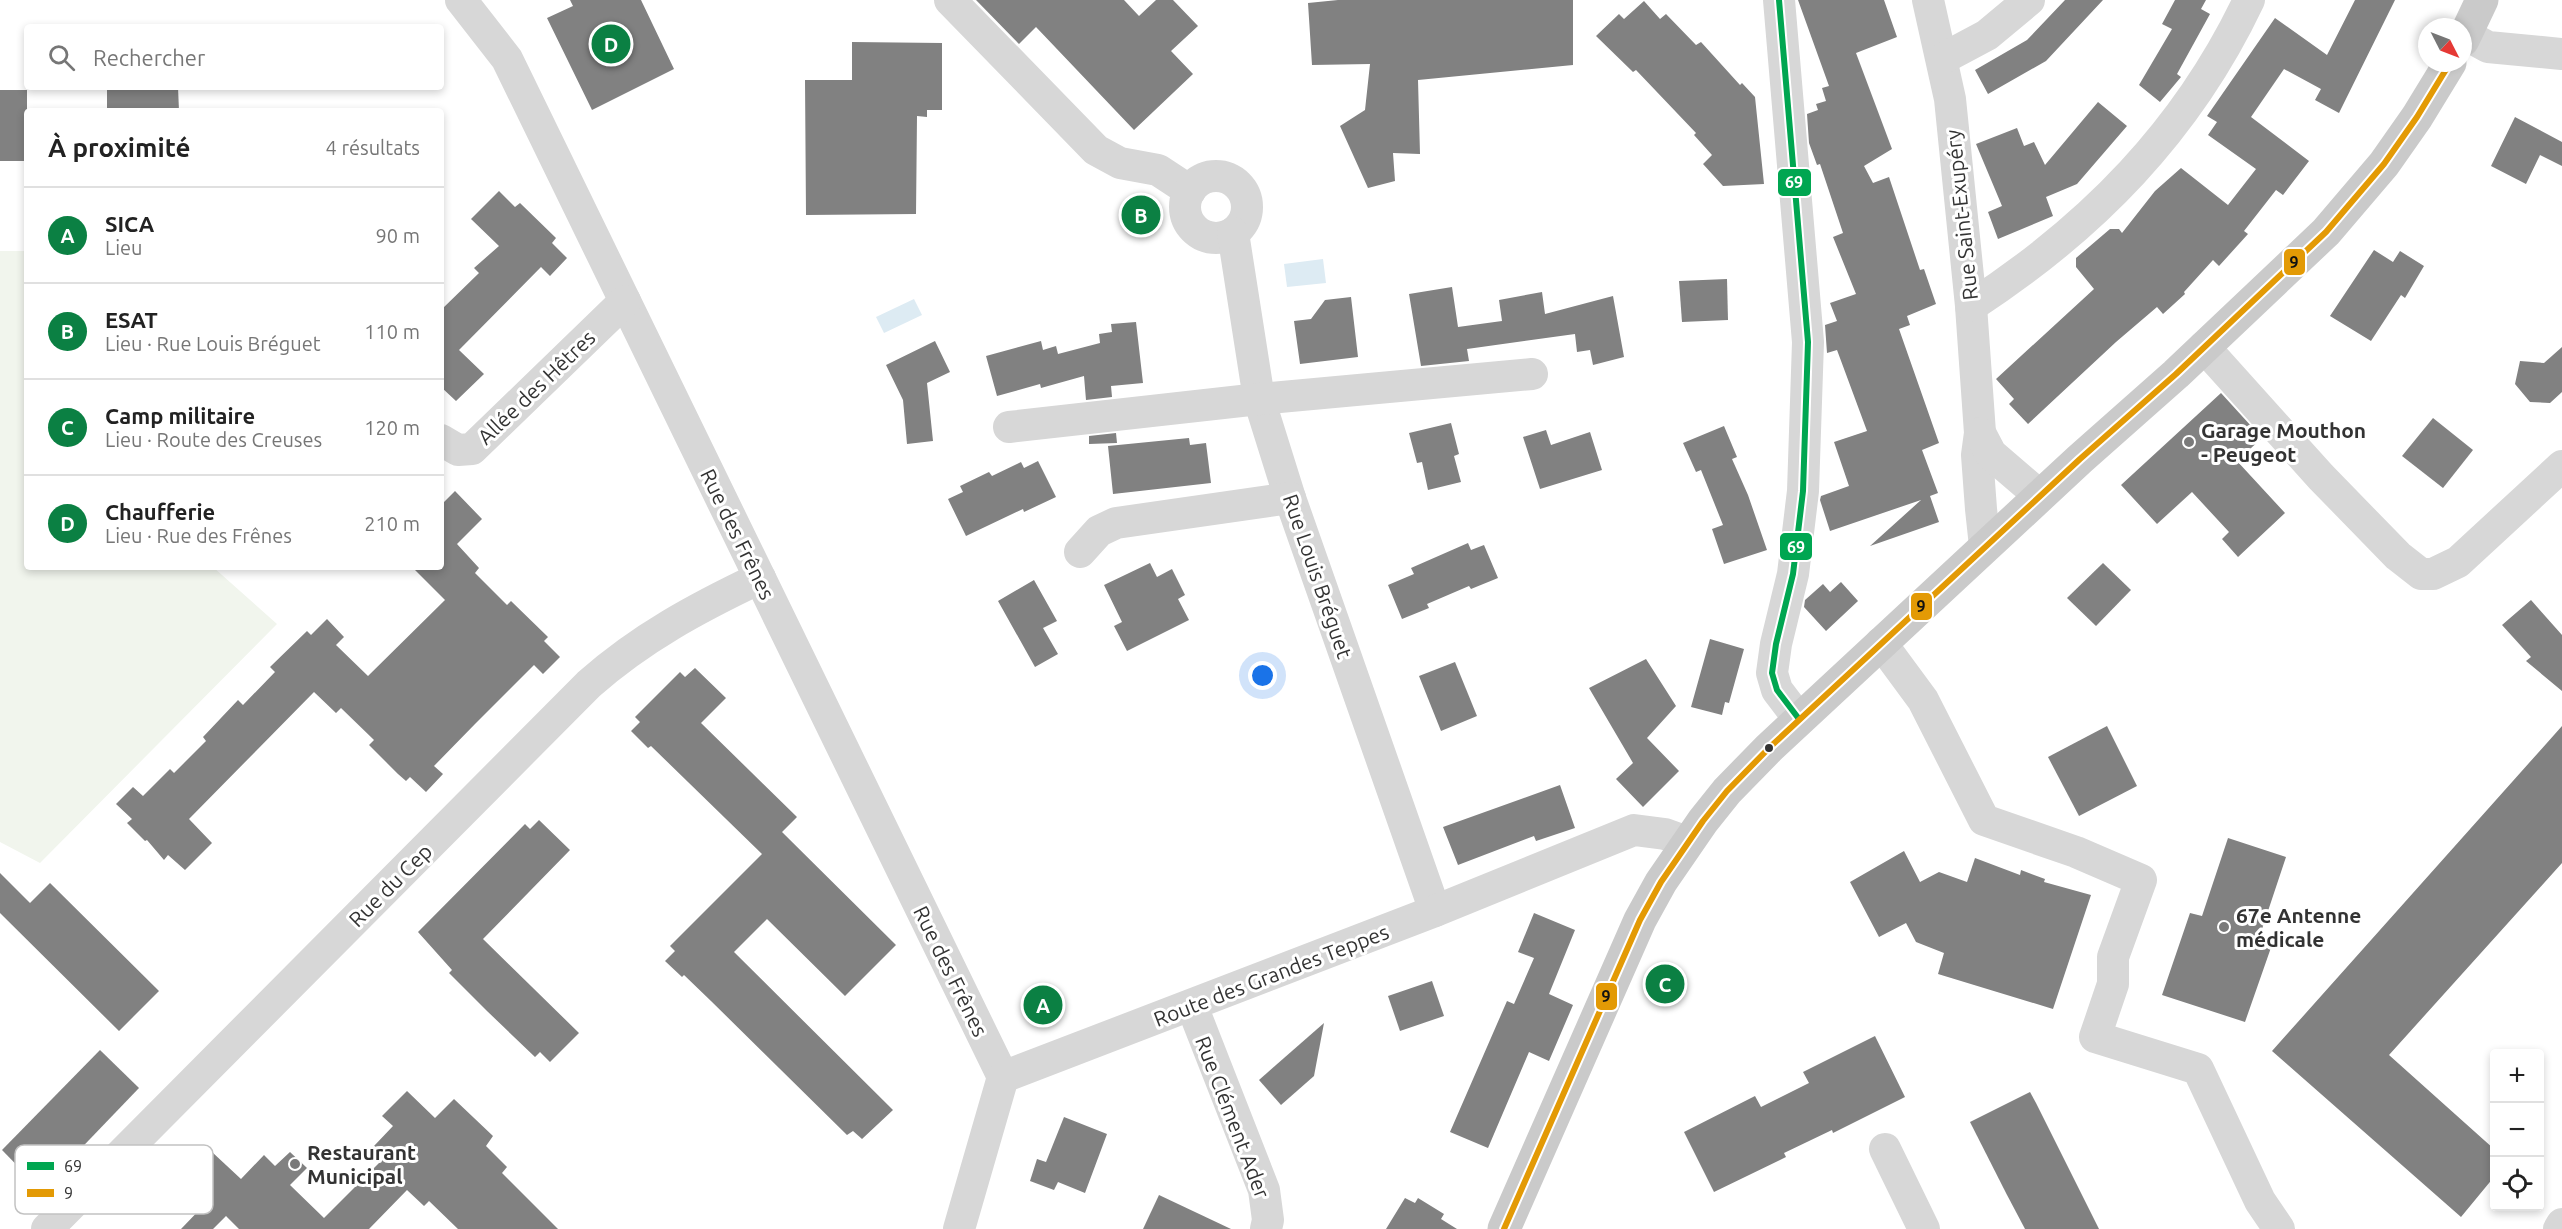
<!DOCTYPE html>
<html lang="fr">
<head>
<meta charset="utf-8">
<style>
  body { margin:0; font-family:Ubuntu,sans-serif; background:#f2f2f2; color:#222 }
  .controls { position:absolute; right:18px; bottom:18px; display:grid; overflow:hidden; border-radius:6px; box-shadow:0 3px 9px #0003 }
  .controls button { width:54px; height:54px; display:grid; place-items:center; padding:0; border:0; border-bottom:2px solid #e0e0e0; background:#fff; color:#222; font:30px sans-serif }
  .compass { position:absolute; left:2418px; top:18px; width:54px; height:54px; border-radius:50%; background:#fff; box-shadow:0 3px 9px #0003; rotate:132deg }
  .you { position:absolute; left:1263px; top:676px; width:21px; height:21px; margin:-15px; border:4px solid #fff; border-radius:50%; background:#1a73e8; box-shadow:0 0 0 9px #1a73e833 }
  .badge { display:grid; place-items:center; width:39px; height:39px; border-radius:50%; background:#0b8043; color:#fff; font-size:20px; font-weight:700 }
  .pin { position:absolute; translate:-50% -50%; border:3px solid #fff; box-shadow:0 2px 6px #0006 }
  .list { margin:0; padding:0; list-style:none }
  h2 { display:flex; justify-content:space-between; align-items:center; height:78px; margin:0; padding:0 24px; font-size:26px }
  h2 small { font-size:20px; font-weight:400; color:#767676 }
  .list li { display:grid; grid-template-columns:39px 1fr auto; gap:18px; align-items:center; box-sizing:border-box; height:96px; padding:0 24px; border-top:2px solid #e0e0e0 }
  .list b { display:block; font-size:22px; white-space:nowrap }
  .list p { margin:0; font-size:20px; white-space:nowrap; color:#767676 }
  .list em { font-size:20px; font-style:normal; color:#767676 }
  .icon { flex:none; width:33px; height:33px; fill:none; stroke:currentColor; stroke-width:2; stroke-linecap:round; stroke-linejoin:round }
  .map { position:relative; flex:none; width:2562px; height:1229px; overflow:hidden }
  .search { position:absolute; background:#fff; box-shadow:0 3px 9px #0003; left:24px; top:24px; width:420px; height:66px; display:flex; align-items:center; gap:15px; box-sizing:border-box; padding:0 21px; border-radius:6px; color:#767676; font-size:22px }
  .panel { position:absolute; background:#fff; box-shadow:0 3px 9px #0003; left:24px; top:108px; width:420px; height:462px; border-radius:6px }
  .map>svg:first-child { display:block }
</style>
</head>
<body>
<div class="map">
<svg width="2562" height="1229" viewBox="0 0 2562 1229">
  <rect width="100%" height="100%" fill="#fff"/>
  <!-- green -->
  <path fill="#f1f5ed" d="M0,251H27V567H213L277,624L40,863L0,842Z"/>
  <!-- water -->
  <g fill="#ddebf3">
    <path d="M1323,259L1326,283L1287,287L1284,264Z"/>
    <path d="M914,299L922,315L884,333L876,317Z"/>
  </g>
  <!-- building -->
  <g fill="#818181">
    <path d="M570,0H641L674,69L592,110L547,18L573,6Z"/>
    <path d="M976,0H1124L1139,16L1156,0H1173L1198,26L1171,51L1193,74L1134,130L1036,27L1019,44Z"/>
    <path d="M1338,0H1573V65L1418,80L1420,154L1393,153L1395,181L1368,188L1340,126L1365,110L1370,64L1312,65L1308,3Z"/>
    <path d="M1798,0H1884L1897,37L1856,53L1892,149L1864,166L1873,183L1889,177L1920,270L1924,269L1936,304L1907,316L1910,325L1899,329L1939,443L1922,450L1938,493L1930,496L1939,522L1870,546L1921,500L1830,531L1820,500L1821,496L1849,486L1834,442L1867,431L1837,350L1827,353L1825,325L1837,321L1830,303L1856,294L1833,237L1843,233L1820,164L1817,165L1809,143L1807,114L1818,110L1816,104L1826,101L1822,88L1829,86Z"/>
    <path d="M2065,0H2103L2046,61L1988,94L1975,70L2027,40Z"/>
    <path d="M2175,0H2206L2201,9L2210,14L2177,74L2181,77L2160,102L2139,85L2172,29L2162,24Z"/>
    <path d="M2355,0H2395L2339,113L2315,100L2321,89L2284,69L2251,117L2309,161L2283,195L2276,190L2244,231L2248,234L2219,266L2213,260L2184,292L2185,294L2163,314L2157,307L2116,342L2028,424L2009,404L2014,399L1996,379L2094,289L2076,267V258L2110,229H2119L2122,233L2155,191L2181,168L2228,205L2256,169L2208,135L2217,122L2207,116L2275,18L2327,55Z"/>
    <path d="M1644,1L1660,19L1666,14L1696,45L1701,42L1740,85L1742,83L1755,97L1764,184L1723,186L1703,164L1712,155L1694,135L1696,133L1636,70L1633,72L1596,36L1619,14L1624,19Z"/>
    <path d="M852,42L942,43V110H927V117L917,116L916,214L806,215L805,80H852Z"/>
    <path d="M107,87H178L179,111H107Z"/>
    <rect x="0" y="90" width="27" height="71"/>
    <path d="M2098,102L2127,126L2077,184L2046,197L2053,216L1998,239L1988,212L2002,206L1976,144L2017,128L2024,146L2034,142L2045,165Z"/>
    <path d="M2515,117L2562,142V166L2540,155L2526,184L2491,166Z"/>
    <path d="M499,191L515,207L520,203L556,238L552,243L567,258L550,276L541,267L459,350L484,374L456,401L441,387V310L479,273L474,268L499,246L471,219Z"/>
    <path d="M2374,250L2393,262L2400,251L2424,266L2405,298L2401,295L2371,341L2330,316Z"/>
    <path d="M1727,279L1728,320L1682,322L1679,281Z"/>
    <path d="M1452,287L1458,327L1502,321L1499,300L1542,292L1545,314L1613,296L1624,357L1593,365L1590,350L1577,352L1575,334L1467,349L1469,361L1421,366L1409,294Z"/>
    <path d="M1351,297L1358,357L1300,364L1294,321L1311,319L1325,300Z"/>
    <path d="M1136,322L1143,383L1111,386L1112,397L1086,400L1084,376L1041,388L1040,384L997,396L986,356L1041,341L1043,350L1056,346L1058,354L1100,343L1099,334L1112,332L1111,324Z"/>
    <path d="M935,341L950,372L927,383L933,441L907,444L903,400L886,365Z"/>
    <path d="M2562,347V392L2550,403L2530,402L2515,384L2520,361L2544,363Z"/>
    <path d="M2221,393L2262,438L2237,461L2285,513L2238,557L2222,539L2229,532L2192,492L2157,524L2121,485Z"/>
    <path d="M2433,418L2473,450L2443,488L2402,456Z"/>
    <path d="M1451,423L1459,454L1454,456L1461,482L1428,490L1422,462L1417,463L1409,433Z"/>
    <path d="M1724,426L1737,457L1732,459L1748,495L1767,550L1724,564L1712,529L1723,525L1701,470L1696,472L1683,443Z"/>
    <path d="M1546,430L1551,445L1590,432L1602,470L1540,489L1523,437Z"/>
    <path d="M1116,433L1117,443L1089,444V436Z"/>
    <path d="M1189,438L1190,445L1206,443L1211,483L1113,494L1108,446Z"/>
    <path d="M1038,461L1056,497L1024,512L1023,509L966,536L948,499L963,492L960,486L989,472L992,476L1021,462L1024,468Z"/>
    <path d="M455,491L482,519L457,544L479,568L475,573L507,605L511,601L548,637L544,641L560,657L543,674L534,665L475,724L434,766L443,774L426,792L410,777L406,781L398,774L369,745L374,740L341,708L336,713L314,692L189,819L212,843L185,870L168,855L164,860L147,840L145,841L127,823L132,819L116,804L133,787L143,796L170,769L174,773L206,741L203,737L238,700L243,705L275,672L270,667L307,631L311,635L327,619L344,637L336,645L368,676L445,600L412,567H441V505Z"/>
    <path d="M1468,543L1471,550L1484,545L1498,578L1471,589L1469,586L1427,604L1429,608L1402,619L1388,585L1414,574L1411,568Z"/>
    <path d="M1150,563L1157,577L1172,569L1185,595L1178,599L1189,620L1127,651L1114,626L1122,622L1104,585Z"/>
    <path d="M2103,563L2131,590L2096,626L2067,598Z"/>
    <path d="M1034,580L1057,621L1043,628L1058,654L1035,667L998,601Z"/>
    <path d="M1841,582L1858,601L1826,631L1804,607L1805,600L1823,584L1830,592Z"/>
    <path d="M2531,600L2562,635V691L2526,661L2531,657L2502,625Z"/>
    <path d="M1710,639L1744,649L1729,703L1725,702L1722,715L1691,707Z"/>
    <path d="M1646,659L1676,706L1647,738L1679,771L1643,807L1616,779L1633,763L1589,688Z"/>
    <path d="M1455,662L1477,716L1441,731L1419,676Z"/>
    <path d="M695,668L726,698L701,723L797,817L782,832L896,945L845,996L767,919L734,952L893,1110L862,1139L853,1131L847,1135L711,1001L684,975L682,977L665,961L675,951L670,946L762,854L651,746L648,748L631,731L640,722L635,717L680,672L685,677Z"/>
    <path d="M2107,726L2137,786L2079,816L2048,757Z"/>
    <path d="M2562,726V863L2389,1055L2494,1149V1177L2461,1217L2272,1051Z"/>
    <path d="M1560,785L1575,828L1536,841L1534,836L1458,865L1443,827Z"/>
    <path d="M539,820L570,850L483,939L579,1033L550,1062L540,1052L535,1057L487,1011L449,973L452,970L418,932L525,824L530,829Z"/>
    <path d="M2228,838L2286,857L2260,935L2274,939L2245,1022L2162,995L2190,913L2202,916Z"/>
    <path d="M1904,851L1920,882L1939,872L1967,882L1975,858L2020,875L2021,870L2045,879L2044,882L2091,895L2053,1009L1938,974L1944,953L1916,942L1906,923L1879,937L1850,882Z"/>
    <path d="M0,873L30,903L50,883L159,991L119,1031L0,913Z"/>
    <path d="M1534,913L1575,930L1549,994L1573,1005L1549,1061L1529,1052L1488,1148L1450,1132L1507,1001L1514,1004L1534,958L1518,952Z"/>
    <path d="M1432,981L1444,1016L1400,1031L1388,996Z"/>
    <path d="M1324,1023L1314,1076L1281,1105L1259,1080Z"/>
    <path d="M1875,1036L1905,1097L1833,1133L1832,1130L1784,1153L1786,1157L1714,1192L1684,1132L1755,1096L1761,1107L1809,1083L1803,1072Z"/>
    <path d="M100,1050L139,1088L41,1190L2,1150Z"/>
    <path d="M407,1091L435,1118L454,1099L493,1136L486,1146L507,1167L502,1173L558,1229H458L429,1201L424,1206L407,1190L369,1229H239L226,1216L213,1229H181L207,1202L185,1180L212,1152L241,1179L264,1155L275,1166L290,1152L307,1168L290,1185L324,1218L385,1157L374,1146L393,1126L382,1116Z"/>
    <path d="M2030,1092L2036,1103L2099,1229H2025L2006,1193L1970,1122Z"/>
    <path d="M1064,1117L1107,1134L1085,1193L1058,1182L1054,1190L1030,1181L1037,1159L1046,1162Z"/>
    <path d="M1159,1195L1231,1229H1143Z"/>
    <path d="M1405,1198L1415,1203L1418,1198L1444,1214L1441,1219L1457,1229H1386Z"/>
  </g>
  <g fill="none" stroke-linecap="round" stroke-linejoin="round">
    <!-- minor -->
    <g stroke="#d7d7d7" stroke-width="32">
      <path d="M461,0L507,59L1003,1077"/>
      <path d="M950,0L1096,150L1120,163L1158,170L1190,191"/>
      <path d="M1779,0L1808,342L1803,491L1793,574L1776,644L1772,673L1777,690L1799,719"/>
      <path d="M1928,0L1950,99L1971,306L1980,433L1977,455L1981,509L1985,546"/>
      <path d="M2466,35L2488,47L2562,54"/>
      <path d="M1942,59L1987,35L2029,0"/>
      <circle cx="1216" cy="207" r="31"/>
      <path d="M1233,233L1259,399L1290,498L1435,911"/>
      <path d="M1971,306C2091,228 2187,131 2249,0"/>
      <path d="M2204,347L2321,477L2398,556L2421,574H2433L2458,562L2562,466"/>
      <path d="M1009,427L1259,399L1532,374"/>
      <path d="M1980,433L1991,454L2040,496"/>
      <path d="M441,440L458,450L472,449L625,301"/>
      <path d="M1080,552L1099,531L1116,523L1290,498"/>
      <path d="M1881,643L1923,700L1984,820L2076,852L2141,880L2113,957V984L2095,1037L2198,1069L2260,1201L2279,1229"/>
      <path d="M1192,1006L1264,1190L1268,1220L1266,1229"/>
      <path d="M1885,1149L1924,1229"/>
      <path d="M47,1229L589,684C641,638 697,608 760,578"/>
      <path d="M959,1229L1003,1077L1435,911L1634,830L1665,834L1687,842"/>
      <path d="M2559,1229L2562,1224"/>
    </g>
    <!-- major -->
    <g stroke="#cacaca" stroke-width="33">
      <path d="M2463,40L2482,0"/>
      <path d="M1504,1229L1640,920L1661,882L1703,821L1727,791L1769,748L2080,459L2176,374L2326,232L2384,164L2417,117L2450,63"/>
    </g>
    <defs>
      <path id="bus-1" d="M1779,0L1808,342L1803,491L1793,574L1776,644L1772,673L1777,690L1799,719"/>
      <path id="bus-2" d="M1504,1229L1640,920L1661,882L1703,821L1727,791L1769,748L2080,459L2176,374L2326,232L2384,164L2417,117L2450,63"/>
    </defs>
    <!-- bus-1 casing -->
    <use href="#bus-1" stroke="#fff" stroke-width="10"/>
    <!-- bus-2 casing -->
    <use href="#bus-2" stroke="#fff" stroke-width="10"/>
    <!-- bus-1 -->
    <use href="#bus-1" stroke="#00a651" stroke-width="6"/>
    <!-- bus-2 -->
    <use href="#bus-2" stroke="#e39a05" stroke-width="6"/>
  </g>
  <!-- markers -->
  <g fill="#7a7a7a" stroke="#fff" stroke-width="2">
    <circle cx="2189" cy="442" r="6"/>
    <circle cx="2224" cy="927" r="6"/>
    <circle cx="295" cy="1164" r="6"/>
  </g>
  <circle fill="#333" stroke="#fff" stroke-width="2" cx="1769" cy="748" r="5"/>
  <g text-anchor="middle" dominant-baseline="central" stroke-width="6" stroke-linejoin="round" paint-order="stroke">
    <!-- street labels -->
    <g font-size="21" fill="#333" stroke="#fff">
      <text transform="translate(1961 215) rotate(-96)">Rue Saint-Exupéry</text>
      <text transform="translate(536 387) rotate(-44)">Allée des Hêtres</text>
      <text transform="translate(738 534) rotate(64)">Rue des Frênes</text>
      <text transform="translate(1318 576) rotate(71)">Rue Louis Bréguet</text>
      <text transform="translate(390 885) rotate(-45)">Rue du Cep</text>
      <text transform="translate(951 971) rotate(64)">Rue des Frênes</text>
      <text transform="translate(1271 975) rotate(-21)">Route des Grandes Teppes</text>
      <text transform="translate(1233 1117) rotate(69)">Rue Clément Ader</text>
    </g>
    <!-- poi labels -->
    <g font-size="21" font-weight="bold" fill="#333" stroke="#fff" text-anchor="start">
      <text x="2201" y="430">Garage Mouthon<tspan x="2201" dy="24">- Peugeot</tspan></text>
      <text x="2236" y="915">67e Antenne<tspan x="2236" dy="24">médicale</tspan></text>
      <text x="307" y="1152">Restaurant<tspan x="307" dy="24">Municipal</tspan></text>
    </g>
  </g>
  <!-- legend -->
  <rect x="15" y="1145" width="198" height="69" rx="9" fill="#fff" stroke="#c2c2c2" stroke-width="1.5"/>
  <rect x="27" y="1162" width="27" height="8" fill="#00a651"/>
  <rect x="27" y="1189" width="27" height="8" fill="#e39a05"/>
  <g font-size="16" fill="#333">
    <text x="64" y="1172">69</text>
    <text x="64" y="1199">9</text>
  </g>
  <g stroke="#fff" stroke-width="2">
    <rect x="1777" y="168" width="35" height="29" rx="6" fill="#00a651"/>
    <rect x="2283" y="248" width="23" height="28" rx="6" fill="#e39a05"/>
    <rect x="1779" y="532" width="34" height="29" rx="6" fill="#00a651"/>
    <rect x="1910" y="592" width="23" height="29" rx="6" fill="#e39a05"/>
    <rect x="1595" y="982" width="23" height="29" rx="6" fill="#e39a05"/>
  </g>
  <g font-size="16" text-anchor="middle" font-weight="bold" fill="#fff">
    <text x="1794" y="188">69</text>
    <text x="1796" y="553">69</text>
  </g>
  <g font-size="16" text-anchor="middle" font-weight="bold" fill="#111">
    <text x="2294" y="268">9</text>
    <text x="1921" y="612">9</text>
    <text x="1606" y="1002">9</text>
  </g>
</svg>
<div class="controls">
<button>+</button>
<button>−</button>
<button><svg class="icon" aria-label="locate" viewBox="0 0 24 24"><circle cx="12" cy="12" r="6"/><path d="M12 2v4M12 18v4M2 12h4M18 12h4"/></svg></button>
</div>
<svg class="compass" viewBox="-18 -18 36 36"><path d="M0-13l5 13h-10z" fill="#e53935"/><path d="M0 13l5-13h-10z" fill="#767676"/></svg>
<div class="you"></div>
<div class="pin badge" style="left:1043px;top:1005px">A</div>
<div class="pin badge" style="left:1141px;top:215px">B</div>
<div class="pin badge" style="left:1665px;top:984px">C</div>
<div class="pin badge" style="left:611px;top:44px">D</div>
<div class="search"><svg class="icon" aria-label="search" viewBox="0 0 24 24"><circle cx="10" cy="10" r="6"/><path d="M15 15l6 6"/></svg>Rechercher</div>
<section class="panel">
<h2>À proximité<small>4 résultats</small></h2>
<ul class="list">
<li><span class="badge">A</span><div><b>SICA</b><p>Lieu</p></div><em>90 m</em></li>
<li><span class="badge">B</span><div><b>ESAT</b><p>Lieu · Rue Louis Bréguet</p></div><em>110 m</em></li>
<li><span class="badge">C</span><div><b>Camp militaire</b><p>Lieu · Route des Creuses</p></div><em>120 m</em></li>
<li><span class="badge">D</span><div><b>Chaufferie</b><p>Lieu · Rue des Frênes</p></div><em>210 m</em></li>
</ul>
</section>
</div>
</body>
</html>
